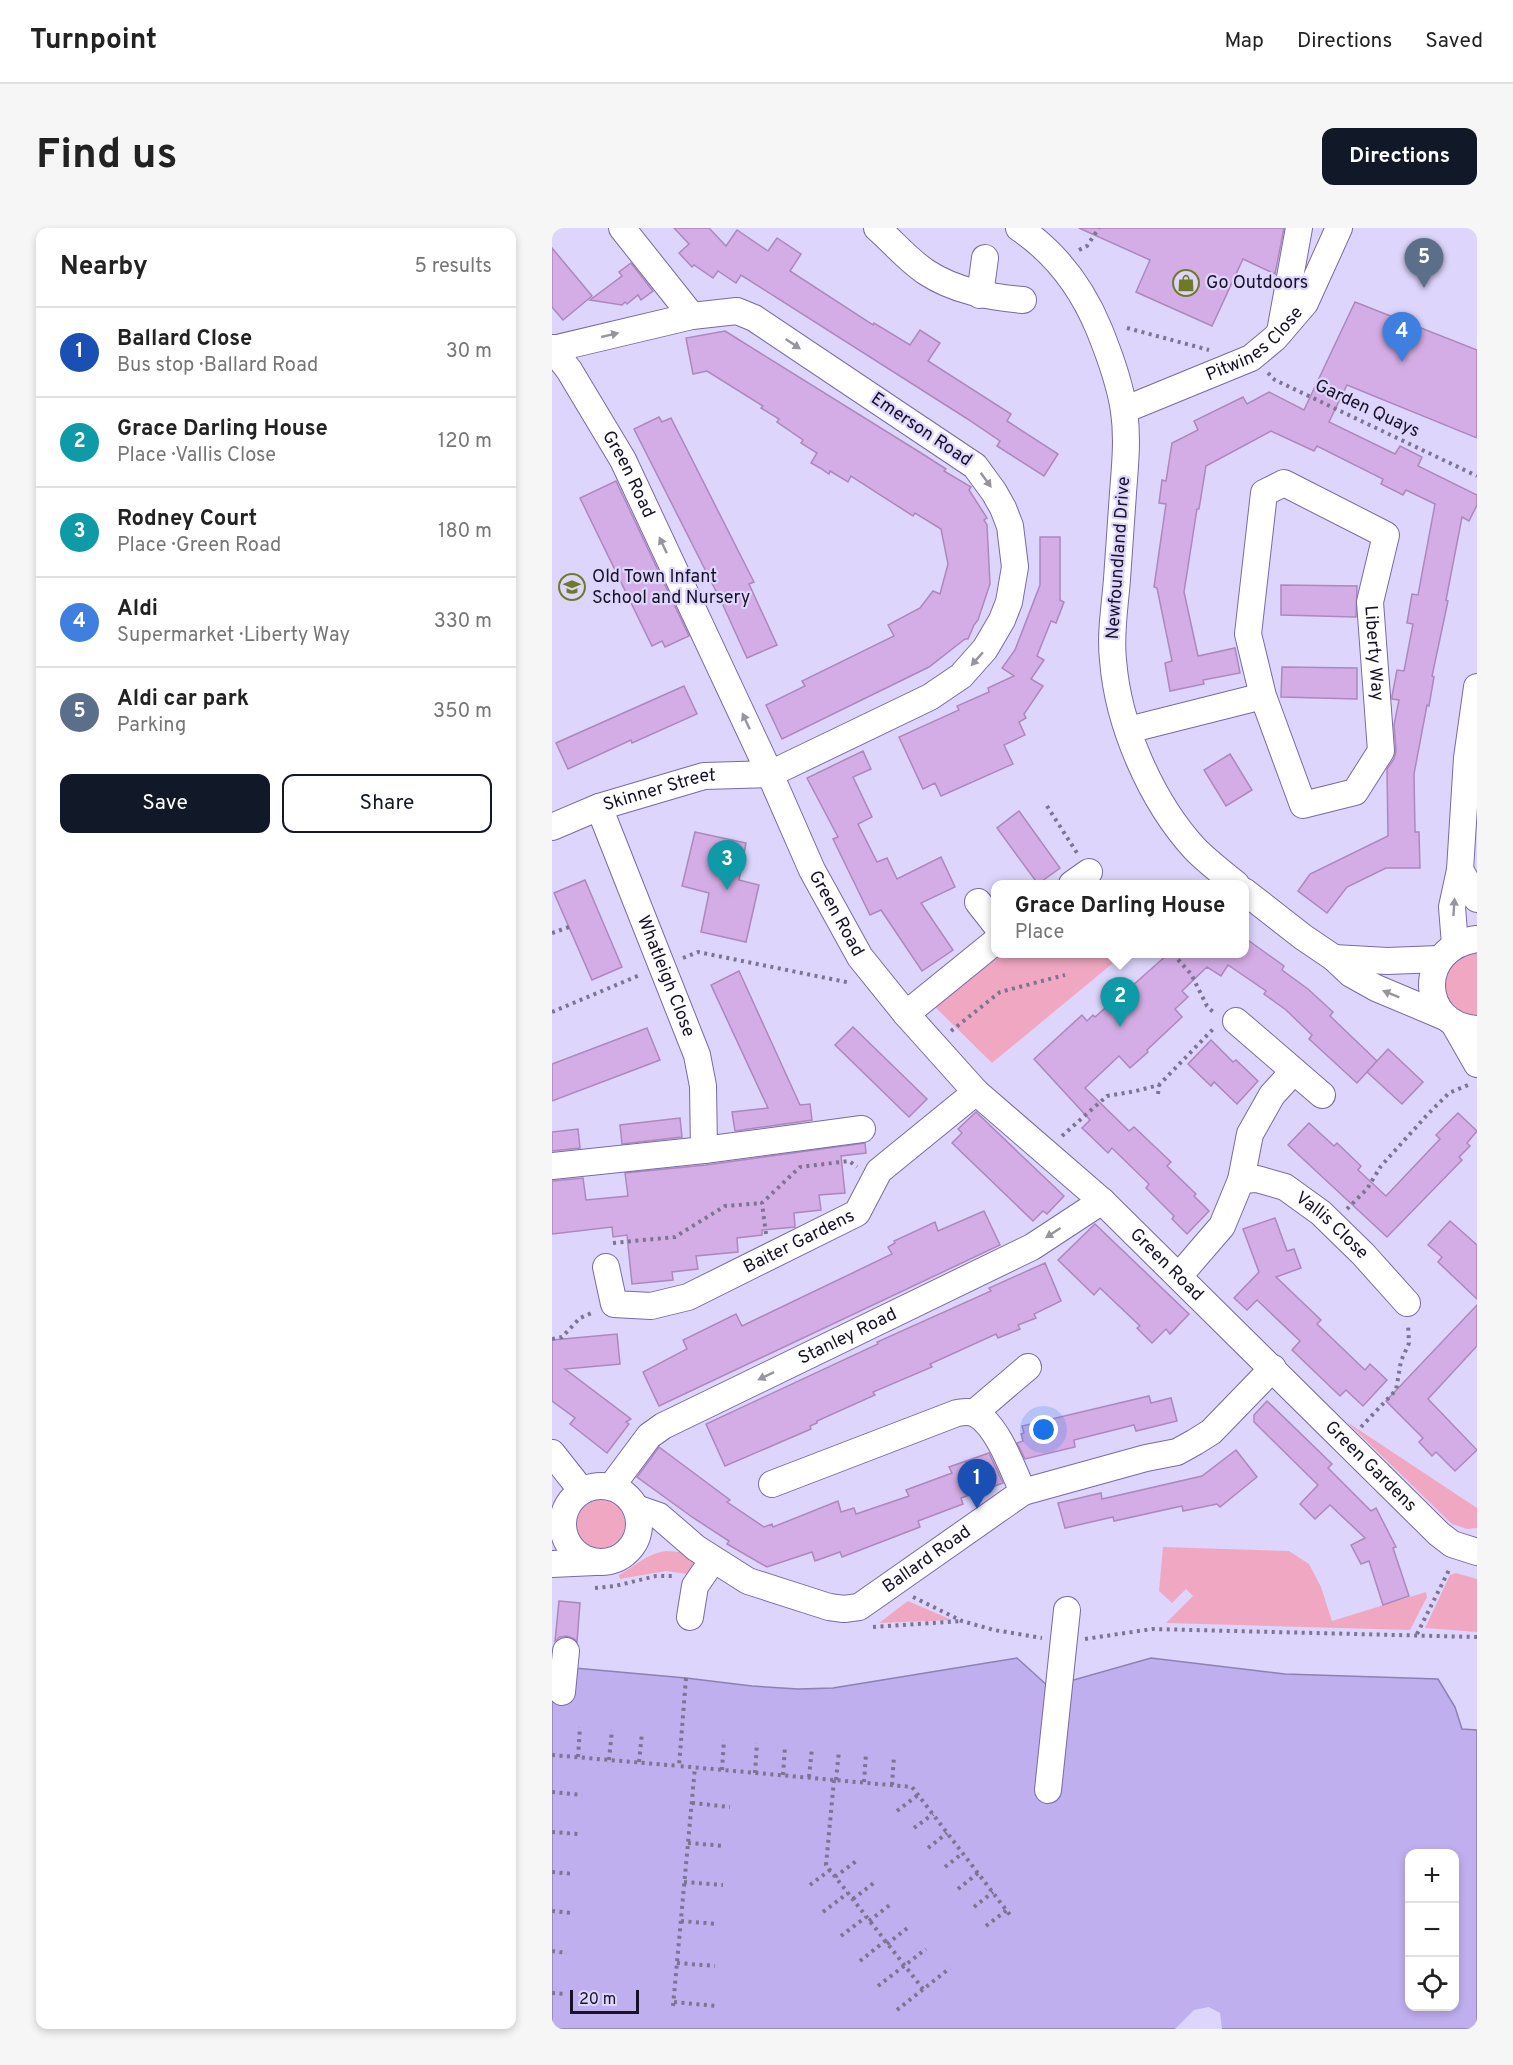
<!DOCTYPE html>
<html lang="en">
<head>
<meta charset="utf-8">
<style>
  body { margin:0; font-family:Overpass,sans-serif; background:#f6f6f6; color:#222 }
  .controls { position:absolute; right:18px; bottom:18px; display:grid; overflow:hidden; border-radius:12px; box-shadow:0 3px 9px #0003 }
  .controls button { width:54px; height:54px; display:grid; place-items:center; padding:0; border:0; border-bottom:2px solid #e0e0e0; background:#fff; color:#222; font:30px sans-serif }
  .scale { position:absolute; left:18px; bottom:15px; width:69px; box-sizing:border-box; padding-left:6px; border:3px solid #181228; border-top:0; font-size:16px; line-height:21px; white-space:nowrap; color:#181228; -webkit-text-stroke:4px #ded5fc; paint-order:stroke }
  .you { position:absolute; left:492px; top:1202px; width:21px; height:21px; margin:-15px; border:4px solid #fff; border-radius:50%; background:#1a73e8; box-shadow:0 0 0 9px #1a73e833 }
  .badge { display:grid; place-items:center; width:39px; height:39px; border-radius:50%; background:#111827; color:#fff; font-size:20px; font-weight:700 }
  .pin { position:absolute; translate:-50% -50px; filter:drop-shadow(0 2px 3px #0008) }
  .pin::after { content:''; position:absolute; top:32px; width:21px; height:18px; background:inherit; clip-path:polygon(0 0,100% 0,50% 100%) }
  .popup { position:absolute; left:439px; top:652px; width:258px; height:78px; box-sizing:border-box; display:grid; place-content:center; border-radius:12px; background:#fff; filter:drop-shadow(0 2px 4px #0005); font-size:20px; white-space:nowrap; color:#767676 }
  .popup b { font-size:22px; color:#222 }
  .popup::after { content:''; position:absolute; left:50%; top:100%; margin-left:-12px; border:12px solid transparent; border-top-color:#fff }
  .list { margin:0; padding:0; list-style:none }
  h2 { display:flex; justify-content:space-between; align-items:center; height:78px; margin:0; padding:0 24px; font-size:26px }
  h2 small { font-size:20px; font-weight:400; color:#767676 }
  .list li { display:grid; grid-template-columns:39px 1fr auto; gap:18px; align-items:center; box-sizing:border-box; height:90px; padding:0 24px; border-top:2px solid #e0e0e0 }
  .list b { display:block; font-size:22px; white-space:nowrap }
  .list p { margin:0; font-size:20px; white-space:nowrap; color:#767676 }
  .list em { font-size:20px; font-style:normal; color:#767676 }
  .actions { display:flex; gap:12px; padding:18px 24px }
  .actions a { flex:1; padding:14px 0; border:2px solid #111827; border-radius:12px; text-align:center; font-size:21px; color:#111827 }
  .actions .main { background:#111827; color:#fff }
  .icon { flex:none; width:33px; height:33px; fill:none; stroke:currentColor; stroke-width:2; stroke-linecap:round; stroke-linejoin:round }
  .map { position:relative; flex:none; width:925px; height:1801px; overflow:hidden; border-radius:12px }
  header { display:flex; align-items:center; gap:36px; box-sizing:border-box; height:84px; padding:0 30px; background:#fff; border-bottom:2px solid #e0e0e0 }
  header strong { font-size:28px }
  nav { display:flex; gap:33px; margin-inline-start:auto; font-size:21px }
  .intro { display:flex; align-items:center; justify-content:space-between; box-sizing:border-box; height:144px; padding:0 36px }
  h1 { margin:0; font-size:42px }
  .button { padding:15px 27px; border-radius:12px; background:#111827; color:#fff; font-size:21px; font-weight:700 }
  main { display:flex; gap:36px; padding:0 36px }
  aside { flex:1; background:#fff; border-radius:12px; box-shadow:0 3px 9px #0003 }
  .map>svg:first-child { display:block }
</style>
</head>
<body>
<header>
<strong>Turnpoint</strong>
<nav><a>Map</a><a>Directions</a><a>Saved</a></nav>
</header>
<div class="intro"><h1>Find us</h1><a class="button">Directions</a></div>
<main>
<aside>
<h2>Nearby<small>5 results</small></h2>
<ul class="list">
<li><span class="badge" style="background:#1a4fb4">1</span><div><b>Ballard Close</b><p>Bus stop · Ballard Road</p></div><em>30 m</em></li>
<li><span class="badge" style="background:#0f9aa8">2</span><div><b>Grace Darling House</b><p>Place · Vallis Close</p></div><em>120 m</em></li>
<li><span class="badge" style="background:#0f9aa8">3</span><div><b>Rodney Court</b><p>Place · Green Road</p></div><em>180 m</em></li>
<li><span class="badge" style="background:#3f7fe0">4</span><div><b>Aldi</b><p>Supermarket · Liberty Way</p></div><em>330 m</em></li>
<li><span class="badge" style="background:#5c6f8a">5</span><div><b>Aldi car park</b><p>Parking</p></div><em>350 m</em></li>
</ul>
<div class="actions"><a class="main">Save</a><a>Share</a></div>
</aside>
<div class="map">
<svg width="925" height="1801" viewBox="0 0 925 1801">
  <rect width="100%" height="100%" fill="#ded5fc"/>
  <!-- green -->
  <g fill="#f0a8c2">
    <path d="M925,722V789C903,787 891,773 893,751C894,744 894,739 899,734C905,728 917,725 925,722Z"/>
    <path d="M451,726H572L440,835L381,777Z"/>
    <path d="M795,1194L925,1280V1300L915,1301L900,1296Z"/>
    <circle cx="49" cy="1296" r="24"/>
    <path d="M611,1319L737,1323L757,1336L769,1359L780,1393L874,1364L875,1369L858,1402L614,1395L641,1368L634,1361L620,1375L607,1363Z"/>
    <path d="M115,1323L128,1324L145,1336L142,1347L114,1343L68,1351L67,1347C84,1338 95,1325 115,1323Z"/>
    <path d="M904,1345L925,1351V1404L873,1400L898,1347Z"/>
    <path d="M356,1373L400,1392L327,1395Z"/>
  </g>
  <!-- water -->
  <path fill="#bfafef" stroke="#8d80b3" stroke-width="1.5" fill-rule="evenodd" d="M465,1430L497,1459L599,1430L733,1446L886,1451L903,1479L910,1501L925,1502V1801H0V1438L134,1450L200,1458L246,1461L281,1460ZM858,1626H902V1778H858Z"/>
  <!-- pier -->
  <path fill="#ded5fc" d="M657,1779L668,1785L670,1801H623L642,1782Z"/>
  <!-- building -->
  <g fill="#d5ade6" stroke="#ad87bd" stroke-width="1.5">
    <path d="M122,0H157L174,18L185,2L216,23L225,10L249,26L238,43L321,97L322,95L358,117L368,102L388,115L376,133L459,186L455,193L506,226L492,248L445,218L448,213L414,190L189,47L184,55L166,43L161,50L142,37L140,39L127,25L137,16Z"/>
    <path d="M527,0H732L723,46L691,31L660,98L584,64L598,32Z"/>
    <path d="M0,20L40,68L11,92L0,79Z"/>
    <path d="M79,35L101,63L89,72L86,67L75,76L73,74L70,77L38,72L70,48L67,44Z"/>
    <path d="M803,74L925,122V210L795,157L777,194L843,226L848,218L870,229L866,238L925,267V277L917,293L910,289L894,372L896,373L880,448L882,449L877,478L875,477L862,546L863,604H867L868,640H834L795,659L775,685L746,663L758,646L836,608L835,541L842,531L844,523L842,497L847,472L840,471V468L845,442L852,443L861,396L855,395L860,366L866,367L883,276L854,262L851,267L829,256L831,251L765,218L762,223L719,203L654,238L647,281H645L632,364L646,428L683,420L688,445L651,452L652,456L618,463L613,435L620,433L605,360L602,359L614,276L607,275L610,252L614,253L620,215L646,202L642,193L691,169L695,176L717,164L752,182Z"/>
    <path d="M173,103L369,225L394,241L392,243L419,259L417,262L435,290L432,292L435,297L438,356L426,392L422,397L416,411H413L377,439L230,511L214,477L253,458L250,453L342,408L336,397L368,380L381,363L388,366L396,336L389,301L363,285L361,288L299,248L296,254L278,243L277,246L268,240L259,235L265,225L249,215L251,212L225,194L227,191L209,180L211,178L155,143L141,146L134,110Z"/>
    <path d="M107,189L110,194L119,190L202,354L197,356L225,417L195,430L170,375L82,201Z"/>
    <path d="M64,253L137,408L113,419L110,413L100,418L28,270Z"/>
    <path d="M488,309H508V372L512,374L504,395L499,393L485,428L492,432L479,451L491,458L472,486L474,490L467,494L473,507L452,517L461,536L389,568L383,555L371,561L347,509L407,482L405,478L437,464L436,460L462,448L450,440L463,422L488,357Z"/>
    <path d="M729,357L805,358L804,389L729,387Z"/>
    <path d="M730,439L805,440V471L729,469Z"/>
    <path d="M132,458L145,486L80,515L79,512L16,541L4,515Z"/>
    <path d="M311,523L319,541L301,549L320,589L306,596L325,634L335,630L345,651L389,629L403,659L369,675L401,722L370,743L329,682L318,687L281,611L286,609L255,550Z"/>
    <path d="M678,526L700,562L674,578L652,542Z"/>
    <path d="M467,583L508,640L486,656L445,600Z"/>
    <path d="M143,604L194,615L187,652L207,657L194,714L149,704L157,665L130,658Z"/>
    <path d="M33,652L70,739L40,752L2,665Z"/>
    <path d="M693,710L732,738L730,742L756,761L781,784L778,788L825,833L805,855L757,811L760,807L734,782L712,766L714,763L676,737L669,748L655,739L630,763L636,769L623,781L630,789L595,822L596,824L578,840L567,828L533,860L577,903L582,899L619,934L615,938L644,966L642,968L657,983L635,1006L620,991L622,988L594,960L597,956L560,920L556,925L530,900L538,892L482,831L530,787L535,793L541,787L543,789L560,774L561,775L616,726H693Z"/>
    <path d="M187,743L248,877L258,876L260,892L183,903L180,884L216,880L159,757Z"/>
    <path d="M301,799L375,871L357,889L283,817Z"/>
    <path d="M95,800L108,832L0,873V836Z"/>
    <path d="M659,812L681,834L684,832L706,853L685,876L662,854L659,858L636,836Z"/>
    <path d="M836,821L871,854L850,876L815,844Z"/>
    <path d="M424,884L512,968L495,986L491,983L481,993L400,915L410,905L406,901Z"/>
    <path d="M906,885L925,903L915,915L918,918L907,929L910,932L835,1009L736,917L757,895L782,918L785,915L809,938L806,942L834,968L888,911L884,907Z"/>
    <path d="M128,890L130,909L70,916L68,897Z"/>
    <path d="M26,901L28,920L0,923V904Z"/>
    <path d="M313,915L314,925L289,928L293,965L267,967L269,982L242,985L243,999L210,1002V1007L185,1010L186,1024L144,1028L146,1041L120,1044L121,1052L80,1056L75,1007L61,1009L60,999L0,1006V953L31,950L34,972L76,968L73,945L154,937Z"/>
    <path d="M432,983L448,1017L107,1178L91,1144L135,1121L131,1112L184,1086L190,1098L340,1026L336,1019L343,1015L342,1013L383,994L386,1003Z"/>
    <path d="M723,990L735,1023L742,1021L749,1040L724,1049L769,1092L765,1096L813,1142L818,1136L835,1152L811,1178L794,1162L788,1168L740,1122L748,1113L705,1072L695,1082L682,1070L707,1044L691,1001Z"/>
    <path d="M898,993L925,1017V1071L886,1034L890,1029L876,1017Z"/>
    <path d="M543,996L637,1086L618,1106L614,1101L600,1115L585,1100L588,1098L548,1060L542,1067L506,1032Z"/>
    <path d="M493,1035L509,1073L482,1086L484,1090L466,1097L468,1101L446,1110L444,1106L378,1136L380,1139L321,1164L323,1167L265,1193V1195L258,1198L259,1201L173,1238L154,1196L326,1116L325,1114L439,1063L437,1060Z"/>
    <path d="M925,1077V1118L876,1171L925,1222L903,1243L884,1224L880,1228L867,1214L871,1210L834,1173Z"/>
    <path d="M65,1106L68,1136L13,1141L79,1191L74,1194L77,1196L55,1225L18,1196L23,1190L0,1173V1112Z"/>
    <path d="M597,1168L599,1175L619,1170L625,1193L584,1203L582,1197L522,1212L523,1219L473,1231L465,1215L471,1213L469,1206L472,1205L470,1198Z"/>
    <path d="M715,1173L780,1236L776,1240L819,1283L824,1280L844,1319L841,1320L857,1368L831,1377L817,1333L809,1336L799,1317L813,1310L778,1277L763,1291L748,1276L766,1257L702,1194V1187Z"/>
    <path d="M107,1219L178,1272L175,1274L212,1299L220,1296L221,1299L286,1273L289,1284L302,1280L304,1286L357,1268L354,1262L400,1245L397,1239L437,1225L451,1255L409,1270L411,1276L366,1293L368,1299L290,1329L288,1324L263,1333L260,1324L215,1339L175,1316L177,1313L140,1289L85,1249Z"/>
    <path d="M684,1222L705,1249L668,1279L665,1276L631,1283L630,1278L562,1293L561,1289L513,1300L506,1275L549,1265L550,1271L650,1248Z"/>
    <path d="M7,1373L28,1375L25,1414L22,1411L15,1408L8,1409L3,1413Z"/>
  </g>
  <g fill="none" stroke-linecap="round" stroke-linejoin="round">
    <defs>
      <g id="minor">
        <path d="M70,0L140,88"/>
        <path d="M325,0C341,14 356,32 374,44C403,63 437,69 471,72"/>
        <path d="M467,0C504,25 530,60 547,101C558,128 568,155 572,183C576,211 573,238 571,265C569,293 567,322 565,351C563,378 558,405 561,432C566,497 599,573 643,621C656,634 670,645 684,656"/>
        <path d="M428,67L433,30"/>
        <path d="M728,104L747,0"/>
        <path id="s1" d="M0,120L17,142L71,232L218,546L260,642L308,729L354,786L424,864L550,973L887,1306L900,1316L925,1324"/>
        <path id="s2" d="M572,182L699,130L723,110L753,75L787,0"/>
        <path id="s3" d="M576,502L711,468L696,406L712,265L732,255L834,307L818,374L829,523L803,564L751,577L711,468"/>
        <path id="s4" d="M47,579L145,827L151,858L152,922"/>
        <path id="s5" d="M0,599L47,579L152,548L218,546L378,469L409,448L433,421L450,392L457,374L463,339L458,298L451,280L442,264L423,238L202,90L185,83L140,88L1,121"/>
        <path d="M908,642L925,671"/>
        <path d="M520,656L537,644"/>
        <path d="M692,663L751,709L782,730L799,746L824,760L893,789"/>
        <path d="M426,674L444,697"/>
        <path d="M925,711C864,719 866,798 925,801"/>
        <path d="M903,717L900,679L908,642L915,530L925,459"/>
        <path d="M782,730L835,733L888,731"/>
        <path d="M354,786L444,713"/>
        <path d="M684,793L770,867"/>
        <path d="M901,794L925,836"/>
        <path d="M0,938L152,922L310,901"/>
        <path id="s6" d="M689,952L705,951L733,959L769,985L811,1026L855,1075"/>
        <path id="s7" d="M54,1039L62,1076L99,1078L136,1069L305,985L327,943L424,864"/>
        <path d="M627,1048L670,998L689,952L698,906L720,867L742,843"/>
        <path d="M422,1185L476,1139"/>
        <path d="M0,1225L30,1263"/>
        <path d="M220,1256L405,1185C412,1184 418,1183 424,1186C446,1198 461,1242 471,1264"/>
        <circle cx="49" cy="1296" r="38"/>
        <path id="s8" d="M59,1259L97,1208L111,1198L480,1019L550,973"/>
        <path id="s9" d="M84,1280L107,1288L144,1320L196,1353L277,1379L292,1381L307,1379L471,1264L594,1230L625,1224L643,1214L659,1204L721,1140"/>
        <path d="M0,1336L43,1334"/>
        <path d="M138,1389L143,1358L161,1332"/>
        <path d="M10,1464L14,1423"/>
        <path d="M496,1562L515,1382"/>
      </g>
    </defs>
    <!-- minor casing -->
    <use href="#minor" stroke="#796aa3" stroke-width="28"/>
    <!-- path -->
    <g stroke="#7c7493" stroke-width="4" stroke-dasharray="3 4.5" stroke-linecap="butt">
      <path d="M527,22L535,18L547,0"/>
      <path d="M575,100L657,122"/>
      <path d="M716,145L723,152L925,248"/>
      <path d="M495,578L525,625"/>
      <path d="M0,705L17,699"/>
      <path d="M621,726L639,746L655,778L662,785"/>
      <path d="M131,730L146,724L299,755"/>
      <path d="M0,784L88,747"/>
      <path d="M399,803L448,764L513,747"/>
      <path d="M606,866L607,857"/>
      <path d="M510,908L555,868L584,863L607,857L663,799"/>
      <path d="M795,981L815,961L829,938L876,886L897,865L916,857"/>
      <path d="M214,1006L210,975L248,939L297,933L305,939"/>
      <path d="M61,1015L123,1009L173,978L210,975"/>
      <path d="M0,1111L10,1109L28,1090L42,1084"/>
      <path d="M809,1199L844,1162L849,1133L857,1115L856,1096"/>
      <path d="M43,1360L63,1358L104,1348H121"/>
      <path d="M361,1369L410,1393L442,1402L490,1410"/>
      <path d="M321,1399L409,1393"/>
      <path d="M865,1406L898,1340"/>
      <path d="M533,1411L600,1401L925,1409"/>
      <path d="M134,1450L127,1538L360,1559L458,1687"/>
      <path d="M0,1527L127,1538"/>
      <path d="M26,1529L28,1499"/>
      <path d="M57,1532L60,1502"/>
      <path d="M87,1534L90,1505"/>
      <path d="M170,1542L172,1512"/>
      <path d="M203,1545L205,1515"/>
      <path d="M231,1547L233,1519"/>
      <path d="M257,1549L260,1520"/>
      <path d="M282,1552L274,1637L371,1761"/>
      <path d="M284,1552L287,1523"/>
      <path d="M312,1554L314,1525"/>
      <path d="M340,1557L342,1528"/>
      <path d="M0,1564L30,1567"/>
      <path d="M140,1575L178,1579"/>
      <path d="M345,1583L366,1567"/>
      <path d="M362,1600L381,1586"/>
      <path d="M0,1604L26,1606"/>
      <path d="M136,1615L173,1618"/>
      <path d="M376,1620L395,1605"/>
      <path d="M393,1639L411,1625"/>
      <path d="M0,1644L22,1646"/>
      <path d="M283,1649L307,1631"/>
      <path d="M132,1654L171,1657"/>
      <path d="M258,1657L278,1642"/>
      <path d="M406,1661L426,1645"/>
      <path d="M301,1671L323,1654"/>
      <path d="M422,1679L441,1664"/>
      <path d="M0,1683L19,1685"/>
      <path d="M271,1684L296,1665"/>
      <path d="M129,1693L165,1696"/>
      <path d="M317,1693L339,1676"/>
      <path d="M434,1698L455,1682"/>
      <path d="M289,1708L314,1689"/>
      <path d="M335,1716L358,1698"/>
      <path d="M0,1723L15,1725"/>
      <path d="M308,1733L333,1713"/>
      <path d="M125,1735L163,1738"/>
      <path d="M326,1758L374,1721"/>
      <path d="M0,1765L15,1766"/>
      <path d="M122,1774L164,1778"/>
      <path d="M121,1778L143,1539"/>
      <path d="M345,1782L398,1740"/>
    </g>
    <!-- minor -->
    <use href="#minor" stroke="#fff" stroke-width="26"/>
  </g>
  <!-- one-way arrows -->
  <defs><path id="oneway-solid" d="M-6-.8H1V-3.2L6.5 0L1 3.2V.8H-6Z" transform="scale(1.5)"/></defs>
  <g fill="#97949e">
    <use href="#oneway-solid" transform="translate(58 107) rotate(-13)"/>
    <use href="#oneway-solid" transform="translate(241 116) rotate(34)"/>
    <use href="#oneway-solid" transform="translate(434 252) rotate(54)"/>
    <use href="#oneway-solid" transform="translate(111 317) rotate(-115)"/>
    <use href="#oneway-solid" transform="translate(425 431) rotate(131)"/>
    <use href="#oneway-solid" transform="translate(194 493) rotate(-115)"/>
    <use href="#oneway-solid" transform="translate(902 679) rotate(-86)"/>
    <use href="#oneway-solid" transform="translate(839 766) rotate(-158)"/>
    <use href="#oneway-solid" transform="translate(501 1005) rotate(147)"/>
    <use href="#oneway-solid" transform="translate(214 1148) rotate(154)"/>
  </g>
  <!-- icons -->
  <defs>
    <symbol id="shop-ring" viewBox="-11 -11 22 22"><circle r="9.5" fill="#ded5fc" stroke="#707a26" stroke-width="1.5"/><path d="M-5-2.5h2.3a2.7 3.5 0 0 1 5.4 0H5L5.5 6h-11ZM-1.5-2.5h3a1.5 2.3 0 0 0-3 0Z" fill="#707a26"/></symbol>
    <symbol id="school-ring" viewBox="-11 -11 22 22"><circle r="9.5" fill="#ded5fc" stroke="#707a26" stroke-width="1.5"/><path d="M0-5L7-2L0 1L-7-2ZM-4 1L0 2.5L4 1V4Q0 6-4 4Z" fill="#707a26"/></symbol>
  </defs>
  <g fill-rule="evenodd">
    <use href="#shop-ring" x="619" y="40" width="30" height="30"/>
    <use href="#school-ring" x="5" y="344" width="30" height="30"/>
  </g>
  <g text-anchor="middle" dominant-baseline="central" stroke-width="4.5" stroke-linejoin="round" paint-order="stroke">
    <!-- poi labels -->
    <g font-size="18" fill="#181228" stroke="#ded5fc" text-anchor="start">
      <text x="654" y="55">Go Outdoors</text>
      <text x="40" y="349">Old Town Infant<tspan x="40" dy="21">School and Nursery</tspan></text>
    </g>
    <!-- street labels -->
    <g font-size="18" fill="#181228" stroke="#ded5fc">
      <text stroke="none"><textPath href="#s2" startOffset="148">Pitwines Close</textPath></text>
      <text transform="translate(815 181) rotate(25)">Garden Quays</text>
      <text transform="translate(369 202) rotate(34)">Emerson Road</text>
      <text stroke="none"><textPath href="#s1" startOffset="148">Green Road</textPath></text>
      <text transform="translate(567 330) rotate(-86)">Newfoundland Drive</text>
      <text stroke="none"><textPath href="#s3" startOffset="602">Liberty Way</textPath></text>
      <text stroke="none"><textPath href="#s5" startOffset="114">Skinner Street</textPath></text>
      <text stroke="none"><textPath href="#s1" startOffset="634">Green Road</textPath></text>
      <text stroke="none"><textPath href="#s4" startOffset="182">Whatleigh Close</textPath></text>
      <text stroke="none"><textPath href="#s6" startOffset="106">Vallis Close</textPath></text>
      <text stroke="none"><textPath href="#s7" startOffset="237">Baiter Gardens</textPath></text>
      <text stroke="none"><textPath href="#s1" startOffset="1119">Green Road</textPath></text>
      <text stroke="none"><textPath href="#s8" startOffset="286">Stanley Road</textPath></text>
      <text stroke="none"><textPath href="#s1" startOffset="1406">Green Gardens</textPath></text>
      <text stroke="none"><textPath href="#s9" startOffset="333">Ballard Road</textPath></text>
    </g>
  </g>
</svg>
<div class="controls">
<button>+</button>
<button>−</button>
<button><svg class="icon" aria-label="locate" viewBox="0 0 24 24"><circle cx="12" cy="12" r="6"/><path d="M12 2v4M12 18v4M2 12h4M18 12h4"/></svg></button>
</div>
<div class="scale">20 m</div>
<div class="you"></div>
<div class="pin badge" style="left:425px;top:1281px;background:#1a4fb4">1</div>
<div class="pin badge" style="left:568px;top:799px;background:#0f9aa8">2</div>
<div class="popup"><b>Grace Darling House</b>Place</div>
<div class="pin badge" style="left:175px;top:662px;background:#0f9aa8">3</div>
<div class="pin badge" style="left:850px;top:134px;background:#3f7fe0">4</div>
<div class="pin badge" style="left:872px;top:60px;background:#5c6f8a">5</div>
</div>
</main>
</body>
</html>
